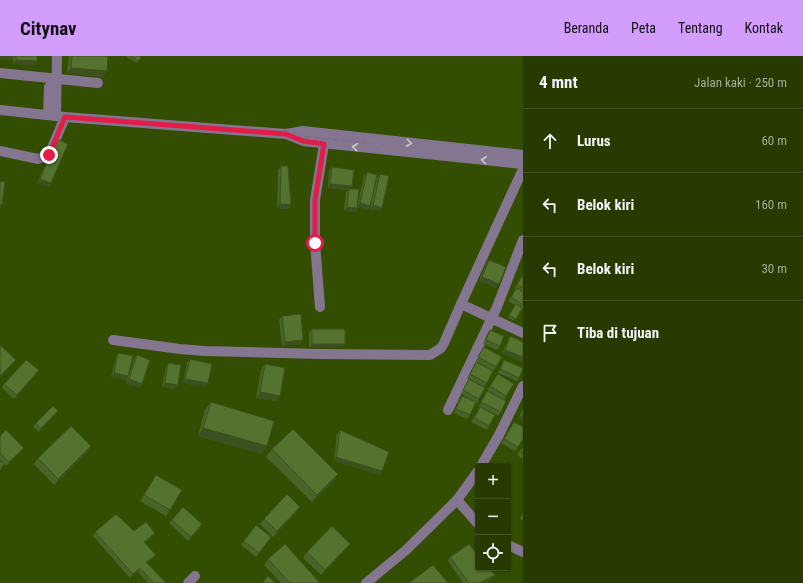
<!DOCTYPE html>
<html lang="id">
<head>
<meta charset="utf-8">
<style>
  body { margin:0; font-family:"Roboto Condensed",sans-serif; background:#324510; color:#f1f3f6 }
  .controls { position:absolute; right:12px; bottom:12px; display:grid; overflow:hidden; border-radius:4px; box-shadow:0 1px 3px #0004 }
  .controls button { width:36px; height:36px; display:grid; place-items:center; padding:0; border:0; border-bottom:1px solid #425423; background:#263a01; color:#f1f3f6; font:20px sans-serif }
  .stop { position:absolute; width:12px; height:12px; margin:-9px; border:3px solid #e11d48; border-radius:50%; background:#fff }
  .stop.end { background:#e11d48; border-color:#fff; box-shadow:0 1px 4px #0008 }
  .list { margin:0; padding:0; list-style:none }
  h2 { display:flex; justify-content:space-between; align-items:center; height:52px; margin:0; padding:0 16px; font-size:17px }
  h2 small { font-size:13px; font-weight:400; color:#a4ad99 }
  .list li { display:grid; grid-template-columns:26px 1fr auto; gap:12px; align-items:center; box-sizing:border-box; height:64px; padding:0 16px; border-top:1px solid #425423 }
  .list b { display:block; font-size:15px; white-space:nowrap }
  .list em { font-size:13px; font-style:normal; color:#a4ad99 }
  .icon { flex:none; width:22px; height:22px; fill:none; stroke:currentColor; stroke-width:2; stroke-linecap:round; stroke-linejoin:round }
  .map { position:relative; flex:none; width:523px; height:527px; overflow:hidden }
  header { display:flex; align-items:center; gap:24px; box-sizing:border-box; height:56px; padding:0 20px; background:#d29dfd; color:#111 }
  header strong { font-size:19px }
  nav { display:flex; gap:22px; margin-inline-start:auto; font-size:14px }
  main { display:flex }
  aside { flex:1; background:#263a01 }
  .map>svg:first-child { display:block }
</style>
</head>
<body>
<header>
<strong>Citynav</strong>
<nav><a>Beranda</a><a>Peta</a><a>Tentang</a><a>Kontak</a></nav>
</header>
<main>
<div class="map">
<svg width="523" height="527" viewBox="0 0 523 527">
  <rect width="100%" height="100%" fill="#334e01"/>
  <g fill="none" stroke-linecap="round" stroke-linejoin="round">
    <!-- minor -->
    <g stroke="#847591" stroke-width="10">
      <path d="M0,17L98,27"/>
      <path d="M0,54L65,61L286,78L303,75L523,99"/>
      <path d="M48,59L49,31"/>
      <path d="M56,60L57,0"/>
      <path d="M286,78L303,85L523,108"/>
      <path d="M0,95L38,103L49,99L65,61"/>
      <path d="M461,248L523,277"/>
      <path d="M320,251L315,187V144L324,88"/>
      <path d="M113,284L180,293L204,295L320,298L430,299L441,292L444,287L461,248L523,113"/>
      <path d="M448,354L497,251L523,184"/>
      <path d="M481,410L499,379L523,330"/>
      <path d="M457,444L478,468"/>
      <path d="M508,489L523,496"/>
      <path d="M188,527L195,520"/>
      <path d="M366,527L405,495L457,444L478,415"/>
    </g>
  </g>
  <!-- wall -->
  <g fill="#496328">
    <path d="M0,0H37V5L35,9L13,8V1L11,4Z"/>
    <path d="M69,0H108L103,21L67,17Z"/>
    <path d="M127,0H141L137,7L127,1Z"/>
    <path d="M57,83L51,127L49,131L37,127L55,87Z"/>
    <path d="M281,110L288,153L277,152L278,114Z"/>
    <path d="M332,111L351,133L358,147L364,120L367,116L370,150L367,154L358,151L355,156L344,155L346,136L348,134L328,132L329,115Z"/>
    <path d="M380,118L382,152L380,155L370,153L377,122Z"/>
    <path d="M489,204L496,232L479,225L486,208Z"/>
    <path d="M523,217V253L522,254L514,265L508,261L515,249L508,245L516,234L514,233Z"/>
    <path d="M282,260L303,284L300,288L282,290L279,264Z"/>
    <path d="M312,273L342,291H309V277Z"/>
    <path d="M490,274L500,290L497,294L483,288L487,278Z"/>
    <path d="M510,280L523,286V305L522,306L502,297L508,284Z"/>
    <path d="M484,291L496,311L493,315L476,305Z"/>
    <path d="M118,297L129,319L134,303L137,299L142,328L139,332L126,327L128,321L126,324L111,321L116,301Z"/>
    <path d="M190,303L205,331L183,327L187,307Z"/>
    <path d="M504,304L519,322L517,325L498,317L502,308Z"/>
    <path d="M476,306L487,327L484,331L467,322Z"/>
    <path d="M168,307L175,333L162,331L166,311Z"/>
    <path d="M265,308L280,340L276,345L256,342L261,314Z"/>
    <path d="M36,318L14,343L2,332L4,328Z"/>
    <path d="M498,318L514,328L504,344L501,356L498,360L479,350L487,335L499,341L487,334Z"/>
    <path d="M469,323L479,343L477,347L461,338Z"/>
    <path d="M462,340L470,359L467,363L454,357L459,344Z"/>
    <path d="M211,346L262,398L198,380L205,354Z"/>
    <path d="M480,351L489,370L487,374L471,366Z"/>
    <path d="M523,352V365L518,363Z"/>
    <path d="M58,355L55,359L39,376L33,371L36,367Z"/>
    <path d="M514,366L518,391L515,395L501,387Z"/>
    <path d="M340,374L380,419L334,405L337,378Z"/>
    <path d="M0,380L24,392L6,410L0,404Z"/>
    <path d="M91,390L87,396L54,429L34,408L38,402Z"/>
    <path d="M523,390V403L517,399Z"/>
    <path d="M272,393L338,418L333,426L312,446L266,401Z"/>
    <path d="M156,419L170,454L166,460L140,445Z"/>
    <path d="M300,451L296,457L273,481L260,468L264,463Z"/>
    <path d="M523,456V464L520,463Z"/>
    <path d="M172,464L200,472L188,485L169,467Z"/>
    <path d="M256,469L271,481L256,501L241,489Z"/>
    <path d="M134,475L155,477L152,481L145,487L153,502L147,507L166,527H148L138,516L130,522L93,480L95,476Z"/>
    <path d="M346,493L321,519L303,502L307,496Z"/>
    <path d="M450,501L492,523L484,527H463L448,505Z"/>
    <path d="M268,503L320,527H281L264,509Z"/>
  </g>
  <!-- shaded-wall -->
  <g fill="#3c5020">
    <path d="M0,0L14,1L11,4H0Z"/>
    <path d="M16,4L37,5L35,9L13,8Z"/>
    <path d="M71,12L107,15L103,21L67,17Z"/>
    <path d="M40,123L51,127L49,131L37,127Z"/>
    <path d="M330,128L352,130L350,134L349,133L348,134L328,132Z"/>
    <path d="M360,147L370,150L367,154L357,151Z"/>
    <path d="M280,148L291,149L288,153L277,152Z"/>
    <path d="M373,149L382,152L380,155L370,153Z"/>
    <path d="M347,151L357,152L355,156L344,155Z"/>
    <path d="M482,221L499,228L496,232L479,225Z"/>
    <path d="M303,284L300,288L282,290L285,286Z"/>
    <path d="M312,288H345L342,291H309Z"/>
    <path d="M505,294L523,301V305L522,306L502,297Z"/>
    <path d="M16,304L12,309L0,322V320Z"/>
    <path d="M39,314L36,318L14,343L17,339Z"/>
    <path d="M114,317L128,320L126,324L111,321Z"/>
    <path d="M129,323L142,328L139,332L126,327Z"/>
    <path d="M185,323L208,327L205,331L183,327Z"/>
    <path d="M165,327L178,329L175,333L162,331Z"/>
    <path d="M260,336L280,340L276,345L256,342Z"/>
    <path d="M58,355L55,359L39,376L41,372Z"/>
    <path d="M521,359L523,360V365L518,363Z"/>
    <path d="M203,372L267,390L262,398L198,380Z"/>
    <path d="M91,390L87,396L54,429L58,423Z"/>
    <path d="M336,401L382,415L380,419L334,405Z"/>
    <path d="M338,418L333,426L312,446L317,439Z"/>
    <path d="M300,451L296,457L273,481L277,475Z"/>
    <path d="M202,468L200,472L188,485L191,481Z"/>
    <path d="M155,477L152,481L141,490L144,486Z"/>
    <path d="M350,488L346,493L321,519L325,514Z"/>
    <path d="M156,499L153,502L143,510L146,506Z"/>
    <path d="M140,512L138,516L130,522L133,518Z"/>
    <path d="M495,519L492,523L484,527H479Z"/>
  </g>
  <!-- building -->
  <g fill="#55732e" stroke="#3c5020">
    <path d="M0,0H14V1Z"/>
    <path d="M16,0H37V5L16,4Z"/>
    <path d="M72,0H108L107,15L71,12Z"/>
    <path d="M130,0H141L139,5Z"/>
    <path d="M57,83L68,88L51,127L40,123Z"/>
    <path d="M281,110H288L291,149L280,148Z"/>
    <path d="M332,111L354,114L352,130L330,128Z"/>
    <path d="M367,116L377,119L370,150L360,147Z"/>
    <path d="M380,118L389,120L382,152L373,149Z"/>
    <path d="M0,125L5,126L2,149H0Z"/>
    <path d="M349,133H359L357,152L347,151Z"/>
    <path d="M489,204L506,211L499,228L482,221Z"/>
    <path d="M523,219V232L517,229Z"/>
    <path d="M517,232L523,236V249L511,241Z"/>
    <path d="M516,248L522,252L516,263L509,259Z"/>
    <path d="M301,258L303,284L285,286L282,260Z"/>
    <rect x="312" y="273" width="33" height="15"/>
    <path d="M490,274L504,280L500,290L486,284Z"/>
    <path d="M510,280L523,286V301L505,294Z"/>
    <path d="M0,289L16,304L0,320Z"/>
    <path d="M484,291L502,301L496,311L478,301Z"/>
    <path d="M118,297L133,300L128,320L114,317Z"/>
    <path d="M137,299L150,304L142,328L129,323Z"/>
    <path d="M190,303L212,308L208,327L185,323Z"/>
    <path d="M26,304L39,314L17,339L4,328Z"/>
    <path d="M504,304L523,312V313L519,322L500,313Z"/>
    <path d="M476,306L493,315L487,327L470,318Z"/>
    <path d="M168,307L181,309L178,329L165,327Z"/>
    <path d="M265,308L285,312L280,340L260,336Z"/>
    <path d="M498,318L514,328L506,340L490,330Z"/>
    <path d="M469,323L485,332L479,343L463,334Z"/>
    <path d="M487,335L506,345L501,356L481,346Z"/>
    <path d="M462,340L476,346L470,359L456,353Z"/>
    <path d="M211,346L274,365L267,390L203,372Z"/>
    <path d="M53,350L58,355L41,372L36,367Z"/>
    <path d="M480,351L495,359L489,370L474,362Z"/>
    <path d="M514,366L523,371V383L518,391L504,383Z"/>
    <path d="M71,370L91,390L58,423L38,402Z"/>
    <path d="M293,373L338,418L317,439L272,393Z"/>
    <path d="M6,374L24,392L9,406L0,397V380Z"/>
    <path d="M340,374L389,396L382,415L336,401Z"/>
    <path d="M523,391V397L520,395Z"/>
    <path d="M0,405L4,408L0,414Z"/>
    <path d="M156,419L182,434L170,454L144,439Z"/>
    <path d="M287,438L300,451L277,475L264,463Z"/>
    <path d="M183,451L202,468L191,481L172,464Z"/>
    <path d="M116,458L134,475L146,466L155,477L144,486L156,499L146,506L166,527H154L140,512L133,518L95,476Z"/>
    <path d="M256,469L271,481L259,497L244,485Z"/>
    <path d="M332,470L350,488L325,514L307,496Z"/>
    <path d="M285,488L320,527H290L268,503Z"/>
    <path d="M469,488L478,499V512H489L495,519L479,527H469L450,501Z"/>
    <path d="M433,509L448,527H409Z"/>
    <path d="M268,520L275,527H262Z"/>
  </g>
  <!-- one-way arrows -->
  <defs><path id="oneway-chevron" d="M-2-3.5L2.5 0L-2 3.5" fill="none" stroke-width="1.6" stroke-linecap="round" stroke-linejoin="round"/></defs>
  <g stroke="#c3cfb7">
    <use href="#oneway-chevron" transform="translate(409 87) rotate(6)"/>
    <use href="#oneway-chevron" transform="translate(355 91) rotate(-174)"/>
    <use href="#oneway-chevron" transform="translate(484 104) rotate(-174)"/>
  </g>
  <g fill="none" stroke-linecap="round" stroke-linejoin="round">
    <!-- route -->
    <path stroke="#e11d48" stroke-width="5" d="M49,99L65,61L286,78L303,85L324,88L315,144V187"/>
  </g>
</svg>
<div class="controls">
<button>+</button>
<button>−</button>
<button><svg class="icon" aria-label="locate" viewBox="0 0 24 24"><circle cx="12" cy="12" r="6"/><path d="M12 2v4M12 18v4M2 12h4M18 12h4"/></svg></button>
</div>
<div class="stop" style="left:315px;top:187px"></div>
<div class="stop end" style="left:49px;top:99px"></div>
</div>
<aside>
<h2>4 mnt<small>Jalan kaki · 250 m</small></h2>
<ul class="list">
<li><svg class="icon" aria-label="ahead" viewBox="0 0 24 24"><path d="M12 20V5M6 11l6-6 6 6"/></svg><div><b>Lurus</b></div><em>60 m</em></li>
<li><svg class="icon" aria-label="left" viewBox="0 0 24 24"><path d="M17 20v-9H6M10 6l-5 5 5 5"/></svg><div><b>Belok kiri</b></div><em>160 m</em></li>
<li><svg class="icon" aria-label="left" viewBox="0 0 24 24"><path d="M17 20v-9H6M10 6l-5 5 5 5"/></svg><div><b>Belok kiri</b></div><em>30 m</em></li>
<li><svg class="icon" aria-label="arrive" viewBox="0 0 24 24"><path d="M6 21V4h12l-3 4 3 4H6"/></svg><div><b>Tiba di tujuan</b></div></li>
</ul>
</aside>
</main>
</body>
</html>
